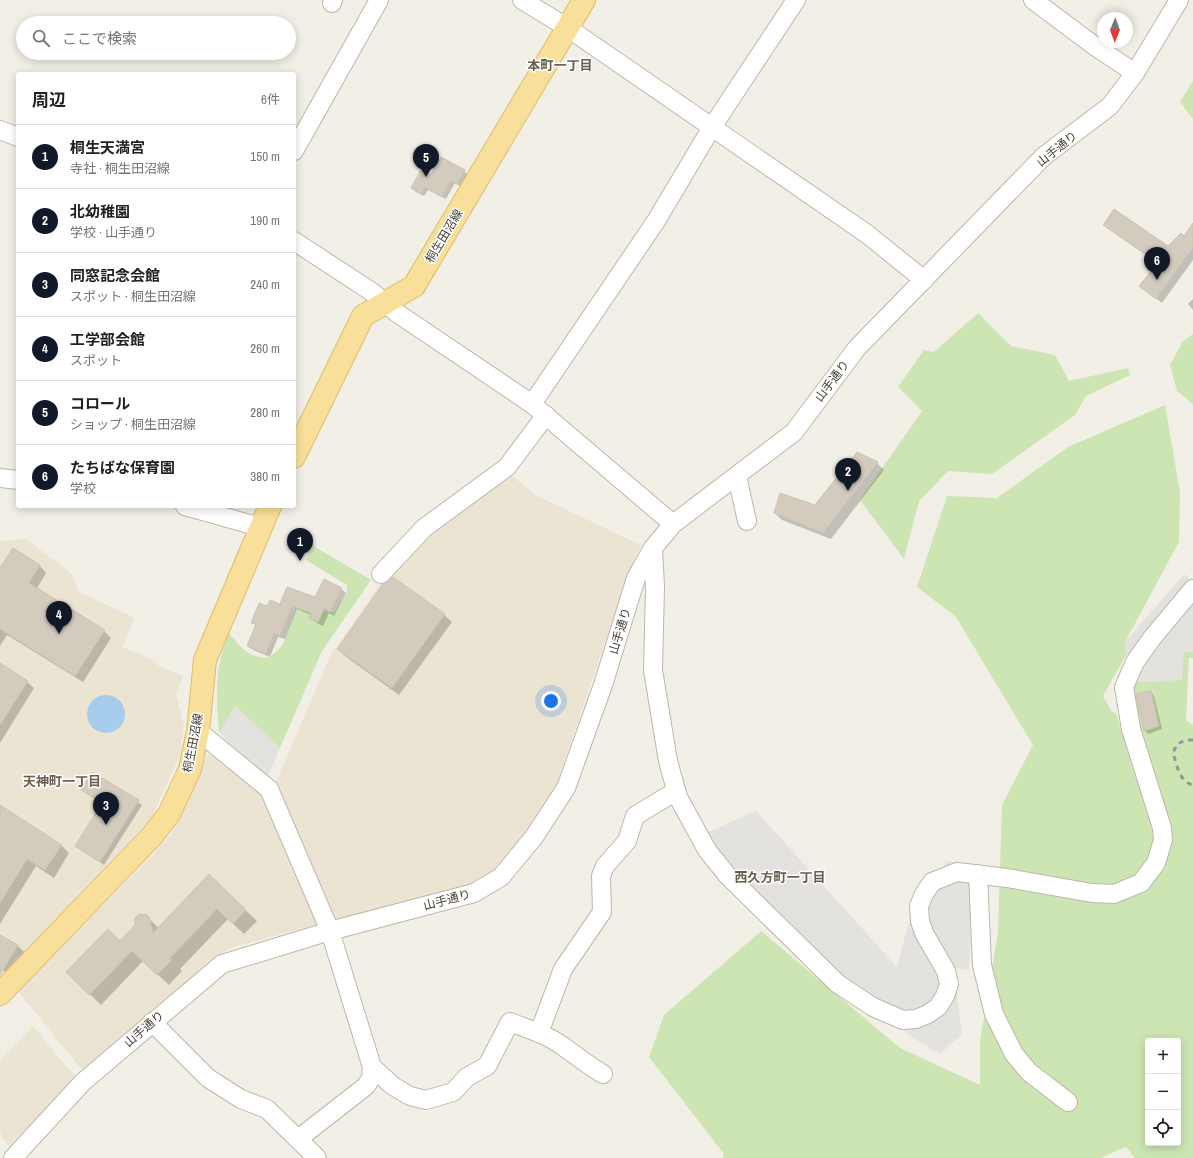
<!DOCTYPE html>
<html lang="ja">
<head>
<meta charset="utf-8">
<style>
  body { margin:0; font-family:"Archivo Narrow","Noto Sans JP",sans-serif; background:#f6f6f6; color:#202124 }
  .controls { position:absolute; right:12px; bottom:12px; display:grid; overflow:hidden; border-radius:4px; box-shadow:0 2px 10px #0003 }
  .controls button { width:36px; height:36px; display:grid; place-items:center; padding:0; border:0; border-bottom:1px solid #e0e0e0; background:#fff; color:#202124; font:20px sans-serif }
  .compass { position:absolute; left:1097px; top:12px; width:36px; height:36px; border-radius:50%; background:#fff; box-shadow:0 2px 10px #0003; rotate:181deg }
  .you { position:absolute; left:551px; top:701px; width:14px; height:14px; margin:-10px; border:3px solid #fff; border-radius:50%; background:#1a73e8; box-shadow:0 0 0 6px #1a73e833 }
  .badge { display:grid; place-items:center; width:26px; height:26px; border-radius:50%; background:#111827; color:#fff; font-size:13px; font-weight:700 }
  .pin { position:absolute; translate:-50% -33px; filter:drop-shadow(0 1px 2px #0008) }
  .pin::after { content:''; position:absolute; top:21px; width:14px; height:12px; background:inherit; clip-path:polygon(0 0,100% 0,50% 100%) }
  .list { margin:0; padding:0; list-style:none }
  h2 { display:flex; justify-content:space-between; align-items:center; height:52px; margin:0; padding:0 16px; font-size:17px }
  h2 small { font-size:13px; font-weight:400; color:#757577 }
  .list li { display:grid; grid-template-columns:26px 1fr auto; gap:12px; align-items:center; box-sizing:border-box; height:64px; padding:0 16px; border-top:1px solid #e0e0e0 }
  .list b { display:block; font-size:15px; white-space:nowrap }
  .list p { margin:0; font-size:13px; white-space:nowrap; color:#757577 }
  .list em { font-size:13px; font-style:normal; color:#757577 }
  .icon { flex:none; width:22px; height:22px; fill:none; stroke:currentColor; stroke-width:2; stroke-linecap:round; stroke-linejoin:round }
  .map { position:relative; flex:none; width:1193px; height:1158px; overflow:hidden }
  .search { position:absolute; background:#fff; box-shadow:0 2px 10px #0003; left:16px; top:16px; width:280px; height:44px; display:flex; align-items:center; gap:10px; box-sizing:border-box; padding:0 14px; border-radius:22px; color:#757577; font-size:15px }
  .panel { position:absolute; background:#fff; box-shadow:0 2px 10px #0003; left:16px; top:72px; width:280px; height:436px; border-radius:4px }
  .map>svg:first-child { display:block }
</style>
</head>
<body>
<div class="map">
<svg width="1193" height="1158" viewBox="0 0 1193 1158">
  <rect width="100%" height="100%" fill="#f2efe7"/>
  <!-- education -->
  <g fill="#ebe4d2">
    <path d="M510,474L537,496L641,545L629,573L555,788L498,872L472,886L338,924L275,784L330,656L388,573L428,532Z"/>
    <path d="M26,539L71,573L79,592L135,618L122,647L153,660L159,666L183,676L176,695L184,725L180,755L151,819L0,976V541Z"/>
    <path d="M217,754L262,792L322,923L234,947L216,956L83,1071L17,990L152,856L175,829L205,759L208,755Z"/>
    <path d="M33,1026L76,1078L9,1146L2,1138L0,1131V1060Z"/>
  </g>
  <!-- green -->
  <g fill="#cde5b2" fill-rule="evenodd">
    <path d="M1193,81V119L1180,102Z"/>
    <path d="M978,313L1011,346L1055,355L1069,381L1128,368L1130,375L1086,396L1075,415L992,474L948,471L919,501L904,559L860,500L922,411L898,387L924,350L934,352Z"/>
    <path d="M1193,334V404L1177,391L1170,365L1183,341Z"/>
    <path d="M1165,405L1180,492L1179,542L1125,642L1126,655L1103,696L1112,712L1116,713L1134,772L1162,812L1128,688L1193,596V658H1189L1186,720L1193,725V1158H1135L1126,1147L1100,1158H723L724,1154L649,1057L664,1015L761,931L900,1048L980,1085V1041L998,932L1002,805L1033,745L956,617L917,587L947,496L997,498L1068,447ZM1148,1041H1178V1143H1148Z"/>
    <path d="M312,545L371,580L322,651L280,748L235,707L219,733C216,696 214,668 229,633C241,648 249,658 269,658L282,646L300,600L334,613L347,592V585L306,560Z"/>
  </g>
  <!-- parking -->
  <g fill="#e4e2df">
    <path d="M1184,574L1193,581V652L1184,653L1182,680L1129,683L1140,661L1126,655L1125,642Z"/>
    <path d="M235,706L280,748L267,778L219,733Z"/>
    <path d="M756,811L897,967L908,925L947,861L974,865L969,970L954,968L962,1034L940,1054L918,1041L841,982L723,865L704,834Z"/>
  </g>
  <!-- water -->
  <circle fill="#a6ceec" cx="106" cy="714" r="19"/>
  <!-- shadow -->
  <g fill="#0003">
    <path d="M442,158L468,174L461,187L455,183L446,199L428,190L424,196L416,192L412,188L432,177Z"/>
    <path d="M1104,225L1169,247L1185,237L1193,225V260L1162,303L1140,286L1159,264Z"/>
    <path d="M1193,299V310L1188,304Z"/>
    <path d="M857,453L877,463L884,470L831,539L782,520L775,513L815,506Z"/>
    <path d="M13,549L40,566L46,573L37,588L104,631L111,638L83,682L7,635L0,646V570Z"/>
    <path d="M341,589L346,593L334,616L329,613L323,626L315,622L310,618L311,615L297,609L285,639L278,637L270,657L253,650L248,646L256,626L252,622L268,607L315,599Z"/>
    <path d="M444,615L452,622L399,695L345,656L338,649Z"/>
    <path d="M0,665L27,682L34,688L0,743Z"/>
    <path d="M1151,692L1154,696L1162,729L1148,734L1145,730Z"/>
    <path d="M93,773L142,805L104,865L76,846L102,804L82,790Z"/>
    <path d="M0,806L61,845L69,853L54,878L36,866L0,924Z"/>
    <path d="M209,876L257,921L244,934L228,919L180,969L182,971L169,985L143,961L101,1005L67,972L120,943L146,916L159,928Z"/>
    <path d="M0,936L17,945L25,953L12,976L0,969Z"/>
  </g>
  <!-- building -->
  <g fill="#d3cbbd" stroke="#cec3b1">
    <path d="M441,157L465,170L457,184L451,181L442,197L425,187L421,194L411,188L421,170L431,175Z"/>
    <path d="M1114,209L1168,246L1181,233L1184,236L1193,223V248L1156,299L1139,286L1158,263L1103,225Z"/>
    <path d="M857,452L878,462L823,533L774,513L780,493L815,505Z"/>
    <path d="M13,548L40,565L29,583L105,630L75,676L0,629V568Z"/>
    <path d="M393,577L445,614L392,688L337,649L383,584Z"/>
    <path d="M324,579L342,588L330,612L324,609L318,622L309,618L311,613L292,606L280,636L274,633L266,654L247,646L256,624L251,623L259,603L267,606L270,600L280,604L287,587L315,597Z"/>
    <path d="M0,663L28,681L0,725Z"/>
    <path d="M1151,691L1159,726L1144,731L1136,694Z"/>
    <path d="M92,772L139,800L100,862L75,846L102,803L81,790Z"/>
    <path d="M0,805L62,845L45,870L27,859L0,903Z"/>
    <path d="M209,874L246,910L233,924L217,909L170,958L172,960L157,975L132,951L89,995L66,972L108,929L120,941L135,925V918L139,914L147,915L149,917L153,933Z"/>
    <path d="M0,935L18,945L0,975Z"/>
  </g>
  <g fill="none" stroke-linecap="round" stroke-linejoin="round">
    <defs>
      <g id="minor">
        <path d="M522,0L568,28L867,234L924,280"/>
        <path d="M1033,0L1096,47L1135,73"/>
        <path d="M332,3L333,0"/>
        <path d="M0,130L18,137"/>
        <path d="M294,151L379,0"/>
        <path d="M294,241L372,292L397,313L532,404L673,524"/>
        <path d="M532,404L656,221L712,127L796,0"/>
        <path d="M737,476L747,521"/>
        <path d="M0,478L18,480"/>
        <path d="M185,506L260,527"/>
        <path d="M653,548L655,587L653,670L668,761L678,797L707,850L727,875L838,984L873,1007L903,1020L916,1019L928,1014L938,1007L945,996L949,984L946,971L924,933L920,921L919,906L924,894L932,882L957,872L1007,878L1092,893L1114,894L1141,883L1156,863L1163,840L1162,828L1131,729L1124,687L1135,662L1152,638L1193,589"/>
        <path d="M381,574L424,528L507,467L546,415"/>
        <path d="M198,731L269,789L330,931L372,1067L371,1078L366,1086L298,1139"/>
        <path d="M978,874L982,965L994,1014L1014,1054L1029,1072L1068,1102"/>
        <path d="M152,1022L208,1078L241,1099L267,1109L317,1158"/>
        <path d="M539,1033L563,969L602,912L601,876L605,866L627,841L635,816L676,791"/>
        <path d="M372,1067L393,1086L410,1096L426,1100L453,1092L467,1077L487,1066L510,1022C528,1029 548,1035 564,1047C577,1056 589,1066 603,1074"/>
        <path d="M13,1158L83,1082L222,964L330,931L474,893L501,877L534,837L566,788L603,685L636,578L653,548L673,524L794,432L857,348L1044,156L1110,106L1135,73L1179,0"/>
      </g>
      <g id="major">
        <path d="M294,457L363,316L414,286L584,0"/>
        <path d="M0,994L152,836L169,814L190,769L198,731L205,660L270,506"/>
      </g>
    </defs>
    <!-- minor casing -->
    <use href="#minor" stroke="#bdb7aa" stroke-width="20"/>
    <!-- major casing -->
    <use href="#major" stroke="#ddbd6b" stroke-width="24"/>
    <!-- minor -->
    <use href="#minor" stroke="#fff" stroke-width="18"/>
    <!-- major -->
    <use href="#major" stroke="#f8e09a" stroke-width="22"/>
    <!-- rail -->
    <path stroke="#969696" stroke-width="3" stroke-dasharray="5 5" stroke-linecap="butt" d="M1193,740H1186L1177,744L1173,753C1177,765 1179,782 1193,785"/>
  </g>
  <g text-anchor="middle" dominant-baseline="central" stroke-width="3" stroke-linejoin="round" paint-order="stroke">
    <!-- street labels -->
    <g font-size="12" fill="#454036" stroke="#fff">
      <text transform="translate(1057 149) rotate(-39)">山手通り</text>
      <text transform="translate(444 236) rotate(-59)">桐生田沼線</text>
      <text transform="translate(832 381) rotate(-53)">山手通り</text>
      <text transform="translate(620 631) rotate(-73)">山手通り</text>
      <text transform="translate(193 743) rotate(-79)">桐生田沼線</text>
      <text transform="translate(447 900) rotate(-15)">山手通り</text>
      <text transform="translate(144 1029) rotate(-41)">山手通り</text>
    </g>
    <!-- neighbourhood labels -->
    <g font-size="13" font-weight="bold" fill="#675e4e" stroke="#fff">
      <text x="560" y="65">本町一丁目</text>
      <text x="62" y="781">天神町一丁目</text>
      <text x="780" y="877">西久方町一丁目</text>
    </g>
  </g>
</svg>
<div class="controls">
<button>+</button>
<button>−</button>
<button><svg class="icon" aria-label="locate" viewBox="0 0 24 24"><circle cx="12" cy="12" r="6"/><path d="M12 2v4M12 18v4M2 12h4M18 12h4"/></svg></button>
</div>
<svg class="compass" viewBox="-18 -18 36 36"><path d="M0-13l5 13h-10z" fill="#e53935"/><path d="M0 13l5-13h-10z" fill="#757577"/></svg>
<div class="you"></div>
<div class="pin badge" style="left:300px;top:561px">1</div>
<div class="pin badge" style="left:848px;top:491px">2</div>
<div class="pin badge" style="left:106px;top:825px">3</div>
<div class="pin badge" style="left:59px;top:634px">4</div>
<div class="pin badge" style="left:426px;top:177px">5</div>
<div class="pin badge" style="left:1157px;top:280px">6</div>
<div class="search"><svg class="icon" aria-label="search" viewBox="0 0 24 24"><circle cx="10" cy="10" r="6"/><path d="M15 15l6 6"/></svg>ここで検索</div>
<section class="panel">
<h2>周辺<small>6件</small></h2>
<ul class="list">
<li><span class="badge">1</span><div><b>桐生天満宮</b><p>寺社 · 桐生田沼線</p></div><em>150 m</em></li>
<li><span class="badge">2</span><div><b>北幼稚園</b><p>学校 · 山手通り</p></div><em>190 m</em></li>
<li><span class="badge">3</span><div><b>同窓記念会館</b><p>スポット · 桐生田沼線</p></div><em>240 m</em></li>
<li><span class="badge">4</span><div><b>工学部会館</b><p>スポット</p></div><em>260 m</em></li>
<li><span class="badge">5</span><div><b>コロール</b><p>ショップ · 桐生田沼線</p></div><em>280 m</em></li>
<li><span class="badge">6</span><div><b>たちばな保育園</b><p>学校</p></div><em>380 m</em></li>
</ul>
</section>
</div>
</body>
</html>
